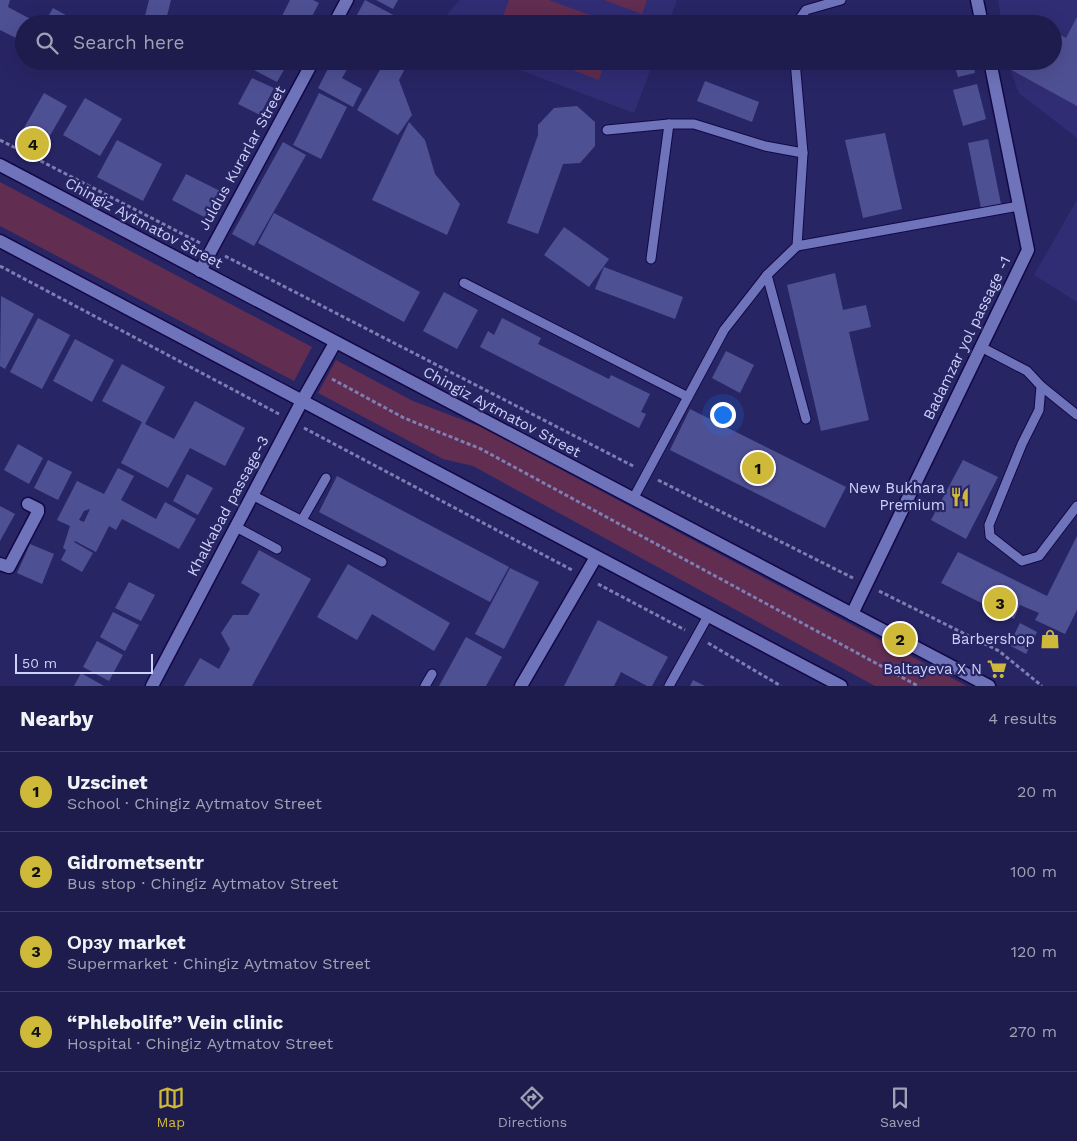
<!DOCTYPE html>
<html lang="en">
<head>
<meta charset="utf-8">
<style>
  body { margin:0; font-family:"Work Sans",sans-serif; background:#262553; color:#f1f3f6 }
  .scale { position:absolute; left:15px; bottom:12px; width:138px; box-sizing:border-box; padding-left:5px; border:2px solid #cdd2f9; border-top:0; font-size:14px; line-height:18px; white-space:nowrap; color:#cdd2f9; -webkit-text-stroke:4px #282565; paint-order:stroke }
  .you { position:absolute; left:722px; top:414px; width:18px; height:18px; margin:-12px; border:4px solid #fff; border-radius:50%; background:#1a73e8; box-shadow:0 0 0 8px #1a73e833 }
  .badge { display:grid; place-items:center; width:32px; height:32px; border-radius:50%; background:#ceb938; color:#111; font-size:16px; font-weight:700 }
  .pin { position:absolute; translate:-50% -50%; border:2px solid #fff; box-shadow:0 1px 5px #0006 }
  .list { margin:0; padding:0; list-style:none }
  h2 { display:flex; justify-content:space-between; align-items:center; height:65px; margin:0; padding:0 20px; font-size:21px }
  h2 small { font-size:16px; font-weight:400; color:#a1a1b5 }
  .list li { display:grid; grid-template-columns:32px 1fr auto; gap:15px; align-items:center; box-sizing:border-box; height:80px; padding:0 20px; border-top:1px solid #3c3a64 }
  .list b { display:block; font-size:19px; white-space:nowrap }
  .list p { margin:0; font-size:16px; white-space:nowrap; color:#a1a1b5 }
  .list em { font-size:16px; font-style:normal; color:#a1a1b5 }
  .icon { flex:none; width:28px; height:28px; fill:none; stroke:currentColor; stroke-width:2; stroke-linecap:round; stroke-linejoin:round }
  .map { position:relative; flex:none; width:1077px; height:686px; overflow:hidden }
  .search { position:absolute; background:#1e1c4c; box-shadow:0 5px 20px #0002; left:15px; right:15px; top:15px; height:55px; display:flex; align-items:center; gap:12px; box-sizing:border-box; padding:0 18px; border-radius:28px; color:#a1a1b5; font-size:19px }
  .sheet { height:385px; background:#1e1c4c }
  nav { display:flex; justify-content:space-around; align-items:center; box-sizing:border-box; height:70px; border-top:1px solid #3c3a64; background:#1e1c4c; font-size:14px; color:#a1a1b5 }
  nav a { display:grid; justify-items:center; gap:2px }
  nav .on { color:#ceb938 }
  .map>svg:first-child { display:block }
</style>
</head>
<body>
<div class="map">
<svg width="1077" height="686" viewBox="0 0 1077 686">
  <rect width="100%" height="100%" fill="#282565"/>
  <!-- built -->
  <g fill="#302d74">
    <path d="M460,0H677L668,24H438Z"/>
    <path d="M998,0H1077V138L1019,93L1010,70L1008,61H1053V24H1002Z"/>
    <path d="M496,61H654L634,113Z"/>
    <path d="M1077,200V302L1034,275Z"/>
  </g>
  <!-- green -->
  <g fill="#612d51">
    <path d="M509,0H549L614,24H500Z"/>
    <path d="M604,0H647L642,14Z"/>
    <path d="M549,61H605L599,80Z"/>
    <path d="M0,182L312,347L294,381L0,226Z"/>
    <path d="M336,360L413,401L479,426L967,686H875L473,466L443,459L318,393Z"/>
  </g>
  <!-- building -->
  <g fill="#4e5094" fill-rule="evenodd">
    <path d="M0,0H10L8,7L36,22L35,24H24V42L0,30Z"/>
    <path d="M149,0H171L165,24H143Z"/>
    <path d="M290,0H313L319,3L308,24H278Z"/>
    <path d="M365,0L401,19L398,24H352Z"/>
    <path d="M376,0H398L393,9Z"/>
    <path d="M53,8L82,24H44Z"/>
    <path d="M1077,17V106L1006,67L1010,61H1053V31L1066,38Z"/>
    <path d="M259,61H289L277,82L254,70Z"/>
    <path d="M332,61H352L342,78L362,89L353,107L318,88Z"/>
    <path d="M385,61H409L399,80L412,115L398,135L357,110Z"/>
    <path d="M973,62L975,73L958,77L955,67Z"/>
    <path d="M252,78L274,88L260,115L238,104Z"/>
    <path d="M705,81L759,102L752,122L697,101Z"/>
    <path d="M977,84L986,119L963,126L953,90Z"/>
    <path d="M44,93L67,106L44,146L21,133Z"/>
    <path d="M319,93L347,107L321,159L293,145Z"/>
    <path d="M85,98L122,119L100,156L63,135Z"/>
    <path d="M577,106L595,122V146L580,163L563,164L538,234L507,223L538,135V125L554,108Z"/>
    <path d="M409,122L425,140L435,174L460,204L447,235L372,200Z"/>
    <path d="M885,133L902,209L863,218L845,140Z"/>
    <path d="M988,139L1001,204L981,208L968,143Z"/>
    <path d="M117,140L162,164L143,201L97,177Z"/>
    <path d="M283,142L306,155L254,246L232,234Z"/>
    <path d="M186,174L220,191L206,218L172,200Z"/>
    <path d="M274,213L420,292L404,322L258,243Z"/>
    <path d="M564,227L609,259L589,287L544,255Z"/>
    <path d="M604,267L683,297L675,319L595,289Z"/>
    <path d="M835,273L843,310L866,305L871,327L849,332L869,420L821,431L787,285Z"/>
    <path d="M444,292L478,310L457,349L423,331Z"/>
    <path d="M1,296L34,314L5,369L0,366Z"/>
    <path d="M38,318L70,335L42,389L10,372Z"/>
    <path d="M502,318L541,338L538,344L609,379L611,375L650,394L641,412L646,414L639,428L480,347L488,331L494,335Z"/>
    <path d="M75,339L114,360L92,402L53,381Z"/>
    <path d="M726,351L754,365L740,393L712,378Z"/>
    <path d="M122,364L165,387L145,424L174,439L195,401L245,428L225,466L190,448L168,488L121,463L142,422L102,401Z"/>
    <path d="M690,409L846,487L825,528L670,450Z"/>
    <path d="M18,444L43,458L29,484L4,470Z"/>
    <path d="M48,460L72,472L58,500L34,488Z"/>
    <path d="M963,460L998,477L966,539L931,520Z"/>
    <path d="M118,468L134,476L121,500L156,519L165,502L196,519L179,549L122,519L116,530L109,526L96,552L75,541L74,542L93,553L82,572L61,560L66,550L63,548L70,526L57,520L77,481L104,494ZM90,509L84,522L79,520L84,511Z"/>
    <path d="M187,474L213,488L198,515L173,501Z"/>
    <path d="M337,476L509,567L490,602L319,512Z"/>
    <path d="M0,506L15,514L0,541Z"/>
    <path d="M1077,536V610L1065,634L1035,620L1039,613L1020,605L1014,619L941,583L958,552L1047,596Z"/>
    <path d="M30,544L54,554L42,584L17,573Z"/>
    <path d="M259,550L311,579L252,686H184L200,658L219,669L230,649L221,633L233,615H248L260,594L241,583Z"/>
    <path d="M348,564L450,623L434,651L372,614L357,640L317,617Z"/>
    <path d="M510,568L539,582L504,649L475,634Z"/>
    <path d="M129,582L155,595L141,621L115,608Z"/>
    <path d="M113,612L139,625L125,651L100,637Z"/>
    <path d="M598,620L668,657L652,686H647L621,672L614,686H564Z"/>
    <path d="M1020,623L1037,632L1026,654L1009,645Z"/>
    <path d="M466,637L502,657L486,686H439Z"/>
    <path d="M97,641L123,655L109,681L83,667Z"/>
    <path d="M81,673L104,686H74Z"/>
    <path d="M693,680L705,686H690Z"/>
  </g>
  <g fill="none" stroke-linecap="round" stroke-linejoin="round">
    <defs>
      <g id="service">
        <path d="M796,24L806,10L841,0"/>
        <path d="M607,130L669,124"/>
        <path d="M797,246L1019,206"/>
        <path d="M651,259L669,124H694L765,146L803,153"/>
        <path d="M767,275L806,419"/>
        <path d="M464,283L688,397"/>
        <path d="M981,347L1027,371L1041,386L1039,410L1022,444L989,525L990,536L1022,561L1039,556L1077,506"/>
        <path d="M1041,386L1077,415"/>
        <path d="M252,495L382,562"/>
        <path d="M633,499L724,330L767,275L797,246L803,153L795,61"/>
        <path d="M302,520L326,478"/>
        <path d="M236,527L277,549"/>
        <path d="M425,686L432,674"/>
        <path d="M669,686L708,616"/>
      </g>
      <g id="minor">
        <path d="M977,0L982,24"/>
        <path d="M334,24L347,0"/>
        <path d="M200,271L313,61"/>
        <path d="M0,564L9,567L38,512V509L28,504"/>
        <path d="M852,614L1028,250L990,61"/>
        <path d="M152,686L302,401"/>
        <path d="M521,686L596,557"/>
      </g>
      <g id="secondary">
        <path d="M0,165L989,686"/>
        <path d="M0,241L841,686"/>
        <path d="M302,401L335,343"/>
      </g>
    </defs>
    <!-- service casing -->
    <use href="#service" stroke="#130847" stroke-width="11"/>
    <!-- minor casing -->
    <use href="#minor" stroke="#130847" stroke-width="15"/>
    <!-- secondary casing -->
    <use href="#secondary" stroke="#130847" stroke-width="15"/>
    <!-- path -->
    <g stroke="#7d7eb2" stroke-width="3" stroke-dasharray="4 2.5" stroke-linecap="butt">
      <path d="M0,140L200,243"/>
      <path d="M225,256L635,467"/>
      <path d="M0,266L279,414"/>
      <path d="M332,379L404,418L481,449L918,686"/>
      <path d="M304,428L572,570"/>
      <path d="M658,480L853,578"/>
      <path d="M598,584L685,630"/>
      <path d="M879,591L999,651L1042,686"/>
      <path d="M708,643L781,686"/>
    </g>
    <!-- service -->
    <use href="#service" stroke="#6f73ba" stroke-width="9"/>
    <!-- minor -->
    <use href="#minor" stroke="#6f73ba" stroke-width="12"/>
    <!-- secondary -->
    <use href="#secondary" stroke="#6f73ba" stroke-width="12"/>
  </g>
  <!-- icons -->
  <defs>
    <symbol id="restaurant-bare" viewBox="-9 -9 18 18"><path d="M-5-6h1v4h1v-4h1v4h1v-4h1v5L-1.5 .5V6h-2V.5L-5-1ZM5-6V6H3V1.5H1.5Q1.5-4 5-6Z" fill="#ceb938" stroke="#282565" stroke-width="2.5" paint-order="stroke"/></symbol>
    <symbol id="shop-bare" viewBox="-9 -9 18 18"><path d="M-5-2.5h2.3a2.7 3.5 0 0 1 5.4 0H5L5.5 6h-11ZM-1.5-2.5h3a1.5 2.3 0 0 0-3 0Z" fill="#ceb938" stroke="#282565" stroke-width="2.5" paint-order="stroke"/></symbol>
    <symbol id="supermarket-bare" viewBox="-9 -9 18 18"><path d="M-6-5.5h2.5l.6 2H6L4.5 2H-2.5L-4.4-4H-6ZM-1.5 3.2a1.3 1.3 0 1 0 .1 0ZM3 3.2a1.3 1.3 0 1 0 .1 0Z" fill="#ceb938" stroke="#282565" stroke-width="2.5" paint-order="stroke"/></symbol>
  </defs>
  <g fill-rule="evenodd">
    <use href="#restaurant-bare" x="946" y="483" width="28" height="28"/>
    <use href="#shop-bare" x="1036" y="625" width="28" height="28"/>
    <use href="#supermarket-bare" x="983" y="655" width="28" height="28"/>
  </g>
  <g text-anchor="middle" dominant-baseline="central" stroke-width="4.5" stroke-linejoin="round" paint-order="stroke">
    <!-- street labels -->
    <g font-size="15" fill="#cdd2f9" stroke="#282565">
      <text transform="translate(242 158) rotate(-61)">Juldus Kurarlar Street</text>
      <text transform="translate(144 223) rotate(28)">Chingiz Aytmatov Street</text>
      <text transform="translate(967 338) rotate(-64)">Bаdаmzаr yol passage -1</text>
      <text transform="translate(502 412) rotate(28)">Chingiz Aytmatov Street</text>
      <text transform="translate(228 506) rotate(-62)">Khalkabad passage-3</text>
    </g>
    <!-- poi labels -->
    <g font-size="15" fill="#cdd2f9" stroke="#282565" text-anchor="end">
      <text x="945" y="488">New Bukhara<tspan x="945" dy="17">Premium</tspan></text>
      <text x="1035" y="639">Barbershop</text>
      <text x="982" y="669">Baltayeva X N</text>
    </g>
  </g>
</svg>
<div class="scale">50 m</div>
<div class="you"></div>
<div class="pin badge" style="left:758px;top:468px">1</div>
<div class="pin badge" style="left:900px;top:639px">2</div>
<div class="pin badge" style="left:1000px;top:603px">3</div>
<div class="pin badge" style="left:33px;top:144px">4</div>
<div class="search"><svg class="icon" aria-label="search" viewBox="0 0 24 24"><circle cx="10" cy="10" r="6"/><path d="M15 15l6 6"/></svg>Search here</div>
</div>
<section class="sheet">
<h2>Nearby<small>4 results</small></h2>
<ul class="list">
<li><span class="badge">1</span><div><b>Uzscinet</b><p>School · Chingiz Aytmatov Street</p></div><em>20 m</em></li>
<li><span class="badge">2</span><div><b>Gidrometsentr</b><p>Bus stop · Chingiz Aytmatov Street</p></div><em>100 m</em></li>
<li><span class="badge">3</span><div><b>Орзу market</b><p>Supermarket · Chingiz Aytmatov Street</p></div><em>120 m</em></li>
<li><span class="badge">4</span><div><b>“Phlebolife” Vein clinic</b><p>Hospital · Chingiz Aytmatov Street</p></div><em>270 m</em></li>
</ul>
</section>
<nav>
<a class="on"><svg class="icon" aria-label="map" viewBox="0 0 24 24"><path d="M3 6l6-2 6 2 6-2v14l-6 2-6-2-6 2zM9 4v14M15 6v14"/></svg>Map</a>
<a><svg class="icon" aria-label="directions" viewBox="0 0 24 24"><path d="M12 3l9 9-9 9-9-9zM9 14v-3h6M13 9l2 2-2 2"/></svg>Directions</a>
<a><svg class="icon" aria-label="saved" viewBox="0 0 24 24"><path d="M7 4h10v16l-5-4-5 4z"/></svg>Saved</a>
</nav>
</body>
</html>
